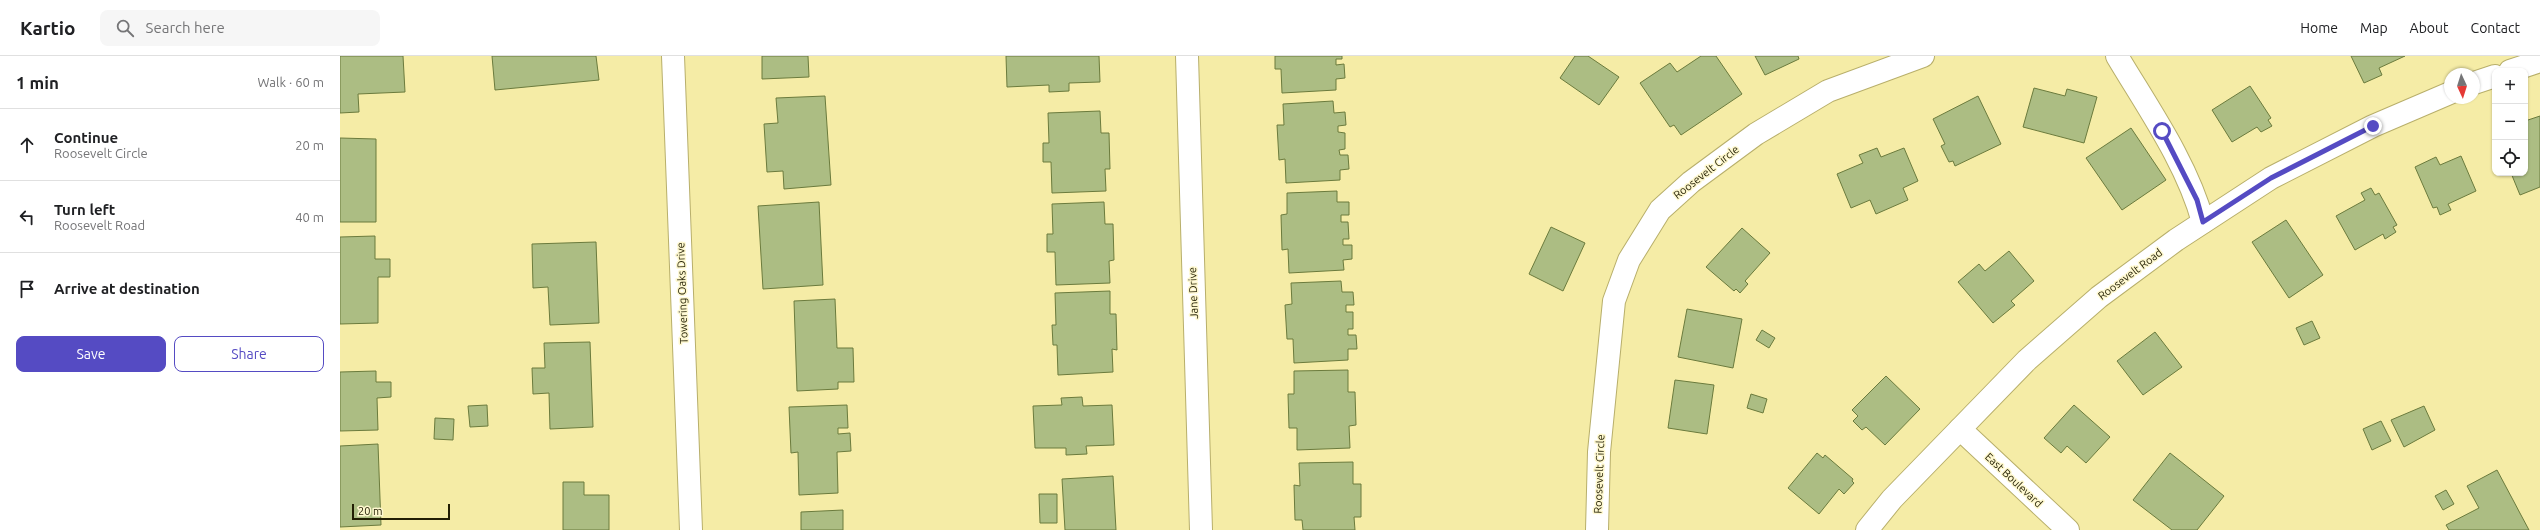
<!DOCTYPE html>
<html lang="en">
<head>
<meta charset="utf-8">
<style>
  body { margin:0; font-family:Ubuntu,sans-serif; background:#f6f6f6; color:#202124 }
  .controls { position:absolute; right:12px; top:12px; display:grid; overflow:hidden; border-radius:8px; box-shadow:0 1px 3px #0004 }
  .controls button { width:36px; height:36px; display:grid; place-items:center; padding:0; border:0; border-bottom:1px solid #e0e0e0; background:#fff; color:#202124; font:20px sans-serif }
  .compass { position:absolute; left:2104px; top:12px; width:36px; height:36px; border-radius:50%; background:#fff; box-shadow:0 1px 3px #0004; rotate:176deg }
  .scale { position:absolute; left:12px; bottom:10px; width:98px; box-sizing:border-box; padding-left:4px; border:2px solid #221e03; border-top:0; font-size:11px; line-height:14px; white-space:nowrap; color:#221e03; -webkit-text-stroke:3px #fef8cf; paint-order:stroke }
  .stop { position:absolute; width:12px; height:12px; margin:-9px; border:3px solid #554bc3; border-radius:50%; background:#fff }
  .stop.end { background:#554bc3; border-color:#fff; box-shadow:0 1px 4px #0008 }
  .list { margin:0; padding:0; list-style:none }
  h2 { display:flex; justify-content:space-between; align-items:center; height:52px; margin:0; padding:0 16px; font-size:17px }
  h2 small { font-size:13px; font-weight:400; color:#757577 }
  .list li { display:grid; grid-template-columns:26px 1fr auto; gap:12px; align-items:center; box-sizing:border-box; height:72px; padding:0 16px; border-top:1px solid #e0e0e0 }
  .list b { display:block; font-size:15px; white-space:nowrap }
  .list p { margin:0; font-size:13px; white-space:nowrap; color:#757577 }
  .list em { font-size:13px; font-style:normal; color:#757577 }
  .actions { display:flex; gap:8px; padding:12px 16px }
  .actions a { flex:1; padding:9px 0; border:1px solid #554bc3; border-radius:8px; text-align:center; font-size:14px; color:#554bc3 }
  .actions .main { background:#554bc3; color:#fff }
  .icon { flex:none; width:22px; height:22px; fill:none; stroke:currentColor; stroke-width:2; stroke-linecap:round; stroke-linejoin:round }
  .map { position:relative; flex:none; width:2200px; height:474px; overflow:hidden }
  header { display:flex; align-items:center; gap:24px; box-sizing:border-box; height:56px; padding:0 20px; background:#fff; border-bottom:1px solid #e0e0e0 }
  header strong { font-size:19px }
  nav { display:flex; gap:22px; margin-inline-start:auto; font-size:14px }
  .search { width:280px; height:36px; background:#f6f6f6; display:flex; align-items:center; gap:10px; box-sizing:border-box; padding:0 14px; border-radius:8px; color:#757577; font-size:15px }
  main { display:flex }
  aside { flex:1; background:#fff }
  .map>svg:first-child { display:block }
</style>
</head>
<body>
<header>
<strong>Kartio</strong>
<div class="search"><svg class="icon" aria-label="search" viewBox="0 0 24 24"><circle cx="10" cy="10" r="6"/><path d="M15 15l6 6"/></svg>Search here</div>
<nav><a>Home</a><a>Map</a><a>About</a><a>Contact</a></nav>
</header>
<main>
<aside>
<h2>1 min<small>Walk · 60 m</small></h2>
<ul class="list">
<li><svg class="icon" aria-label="ahead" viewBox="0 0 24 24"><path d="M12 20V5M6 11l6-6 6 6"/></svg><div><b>Continue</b><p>Roosevelt Circle</p></div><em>20 m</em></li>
<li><svg class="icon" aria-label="left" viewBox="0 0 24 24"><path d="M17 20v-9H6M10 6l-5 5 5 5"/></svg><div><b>Turn left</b><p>Roosevelt Road</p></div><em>40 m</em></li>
<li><svg class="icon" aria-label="arrive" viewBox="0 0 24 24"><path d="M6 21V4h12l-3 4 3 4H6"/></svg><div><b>Arrive at destination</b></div></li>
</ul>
<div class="actions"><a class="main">Save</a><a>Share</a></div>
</aside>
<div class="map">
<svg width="2200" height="474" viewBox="0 0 2200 474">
  <rect width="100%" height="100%" fill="#f5eca6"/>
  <!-- building -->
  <g fill="#acbd83" stroke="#6b7b3d">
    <path d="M0,0H63L65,36L18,38L19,56L0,57Z"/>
    <path d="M152,0H256L259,24L155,34Z"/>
    <path d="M422,0H468L469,21L422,23Z"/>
    <path d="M666,0H759L760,26L729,27V35L709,36V29L667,31Z"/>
    <path d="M935,0H1002V3H996V9L1004,8L1005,22L996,23V34L942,37L941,13H935Z"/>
    <path d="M1235,0H1248L1279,21L1259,49L1220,22Z"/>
    <path d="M1361,0H1376L1402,38L1341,79L1334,69L1330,71L1300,27L1330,7L1337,16Z"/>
    <path d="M1415,0H1458L1459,3L1425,19Z"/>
    <path d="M2011,0H2065L2039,12L2042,19L2024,27Z"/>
    <path d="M1910,30L1931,62L1928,64L1932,70L1921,76L1917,71L1892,86L1872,54Z"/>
    <path d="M1694,32L1725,40L1727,33L1757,41L1744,87L1683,71Z"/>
    <path d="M485,40L491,129L444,133L443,115L427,116L424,68L438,67L436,42Z"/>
    <path d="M1638,40L1661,88L1615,110L1613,105L1609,106L1601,90L1605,88L1593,63Z"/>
    <path d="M993,45L994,57L1005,56L1006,69L998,70V76L1005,77V93L999,94L1000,99H1008L1009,113L1000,114V124L946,127L945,103L939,104L937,69H944L943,48Z"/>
    <path d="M760,55L761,77H769L770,113H765L766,135L712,137L711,106H703V87H709L708,57Z"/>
    <path d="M2200,60V131L2180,139L2171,117H2185V65Z"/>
    <path d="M1791,72L1826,124L1782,154L1746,102Z"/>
    <path d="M0,82L36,83V166H0Z"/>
    <path d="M1537,92L1541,101L1564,92L1578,125L1563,132L1568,144L1536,158L1530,144L1511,152L1497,118L1523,107L1519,99Z"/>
    <path d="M2121,100L2136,135L2108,148L2111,154L2100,159L2097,151L2093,152L2075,111L2096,101L2100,109Z"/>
    <path d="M2031,132L2035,139L2039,137L2057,169L2053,171L2056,176L2045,183L2043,178L2015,194L1996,160L2025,144L2021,137Z"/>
    <path d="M997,135V146H1009V159H1001V166H1008L1009,183H1003V189H1012V203L1003,204L1004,214L949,217L948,193L942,194L941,159L947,158V137Z"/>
    <path d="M479,146L483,229L423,233L418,150Z"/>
    <path d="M764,146L765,168H773L774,204L769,205L770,227L716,229L715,196H707V178H713L712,148Z"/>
    <path d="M1946,164L1983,219L1949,242L1912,186Z"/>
    <path d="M1211,171L1245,187L1223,235L1189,218Z"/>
    <path d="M1402,172L1430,197L1405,225L1408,228L1400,237L1396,233L1394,235L1366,211Z"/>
    <path d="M35,180V203H50V221H38V267L0,268V181Z"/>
    <path d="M256,186L259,267L210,269L208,231L193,232L192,188Z"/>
    <path d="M1669,195L1694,225L1671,245L1675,249L1653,267L1618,226L1639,208L1645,215Z"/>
    <path d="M1001,225L1002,236H1013L1014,249H1006V256H1013V273H1008V279H1016L1017,293H1008V304L954,307L953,283H947L945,249L952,248L951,227Z"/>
    <path d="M770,235V258H776L777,294L772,293L773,316L718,319L717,289H713L712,269H716L715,237Z"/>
    <path d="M495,243L497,292H513L514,326H498V333L457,335L454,245Z"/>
    <path d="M1347,253L1402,263L1393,312L1338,301Z"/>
    <path d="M1972,265L1980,282L1964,289L1956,272Z"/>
    <path d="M1422,274L1435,282L1429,292L1416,284Z"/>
    <path d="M1815,276L1842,311L1803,339L1777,305Z"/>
    <path d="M250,286L253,371L210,373L209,337L193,338L192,312H205L204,287Z"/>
    <path d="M1008,314V336H1015L1016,369L1009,370L1010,392L957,394V372H949L948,338H954V315Z"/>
    <path d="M36,315V326H51V341L37,342L38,374L0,375V316Z"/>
    <path d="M1546,320L1580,353L1545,389L1526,371L1522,374L1513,365L1518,360L1512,354Z"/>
    <path d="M1335,324L1374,329L1367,378L1328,372Z"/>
    <path d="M1411,338L1427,343L1423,357L1407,352Z"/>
    <path d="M742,341L743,350L772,349L774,389L746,390L747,398L726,399V392H695L693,350L722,349L721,342Z"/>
    <path d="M147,349L148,370L130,371L128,350Z"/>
    <path d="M507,349L508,372H498V378L510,377L511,395L497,396L498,437L459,439L458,396L451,397L449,351Z"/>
    <path d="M1734,349L1770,381L1746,407L1727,390L1721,397L1704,382Z"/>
    <path d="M2084,350L2095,374L2064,391L2051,364Z"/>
    <path d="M95,362L114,363L113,384L94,383Z"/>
    <path d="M2041,365L2051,385L2032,394L2023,373Z"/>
    <path d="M38,388L41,469L0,471V390Z"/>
    <path d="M1477,397L1483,402L1485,399L1513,423L1512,425L1514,427L1504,438L1499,433L1479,458L1448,432Z"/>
    <path d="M1830,397L1884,440L1857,474H1832L1793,444Z"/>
    <path d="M1013,406V428H1021V461H1014L1015,474H963L962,464H955L954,429L960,430L959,407Z"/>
    <path d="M2157,414L2189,474H2109L2106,469L2139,452L2127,430Z"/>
    <path d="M773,420L776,474H725L722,423Z"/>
    <path d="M223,426H244V439H269V474H223Z"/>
    <path d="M2106,434L2114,448L2103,454L2095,440Z"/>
    <path d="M699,438H717V467H700Z"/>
    <path d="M503,454V474H461V456Z"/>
  </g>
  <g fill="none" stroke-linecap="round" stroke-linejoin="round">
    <defs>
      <g id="minor">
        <path d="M333,0L351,474"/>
        <path d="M847,0L861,474"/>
        <path d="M1777,0C1808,52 1847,107 1863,166"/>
        <path d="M2170,15L2200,5"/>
        <path d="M2134,27L2155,20"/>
        <path d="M1620,373L1728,474"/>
        <path d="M1257,474L1259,396L1274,245L1289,204L1320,154L1351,126L1416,78L1488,35L1583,0"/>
        <path d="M1527,474L1552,443L1687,304L1759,241L1836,184L1931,122L2033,70L2110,37"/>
      </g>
    </defs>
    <!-- minor casing -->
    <use href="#minor" stroke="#b8af6b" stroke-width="24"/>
    <!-- minor -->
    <use href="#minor" stroke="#fff" stroke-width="22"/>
  </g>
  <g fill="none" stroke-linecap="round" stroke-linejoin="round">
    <!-- route -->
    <path stroke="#554bc3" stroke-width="5" d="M1822,75L1857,144L1863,166L1931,122L2033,70"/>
  </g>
  <g text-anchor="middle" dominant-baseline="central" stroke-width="3" stroke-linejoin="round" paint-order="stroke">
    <!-- street labels -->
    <g font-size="11" fill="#221e03" stroke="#fef8cf">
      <text transform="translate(1366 116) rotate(-38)">Roosevelt Circle</text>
      <text transform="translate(1790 218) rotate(-37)">Roosevelt Road</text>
      <text transform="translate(342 237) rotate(-92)">Towering Oaks Drive</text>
      <text transform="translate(853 237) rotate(-92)">Jane Drive</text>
      <text transform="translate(1259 418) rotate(-88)">Roosevelt Circle</text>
      <text transform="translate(1674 424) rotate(43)">East Boulevard</text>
    </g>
  </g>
</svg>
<div class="controls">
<button>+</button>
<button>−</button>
<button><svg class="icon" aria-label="locate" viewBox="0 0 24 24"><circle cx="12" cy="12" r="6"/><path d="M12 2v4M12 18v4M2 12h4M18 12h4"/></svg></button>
</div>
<svg class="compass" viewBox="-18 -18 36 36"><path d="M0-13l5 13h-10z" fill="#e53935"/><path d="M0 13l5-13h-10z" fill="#757577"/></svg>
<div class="scale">20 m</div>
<div class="stop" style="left:1822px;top:75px"></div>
<div class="stop end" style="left:2033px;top:70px"></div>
</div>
</main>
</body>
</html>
